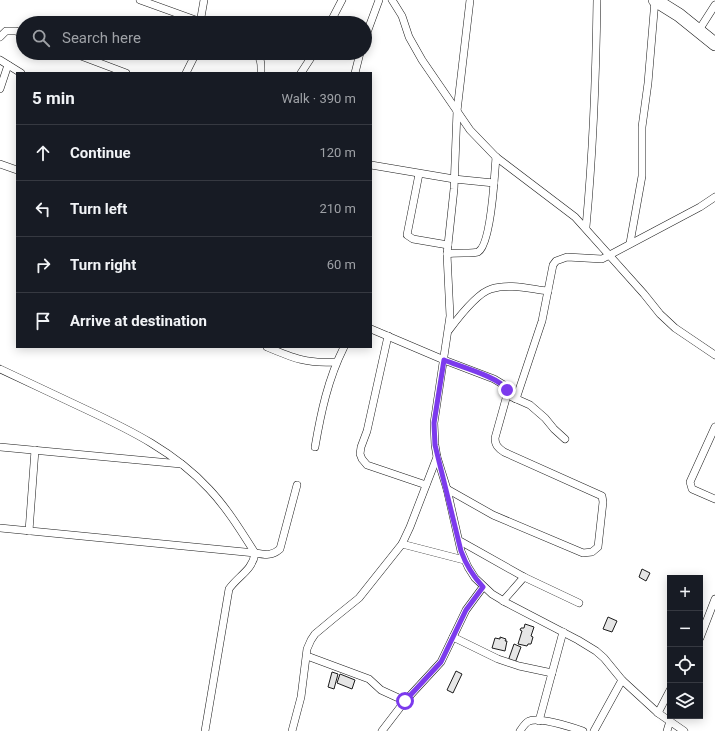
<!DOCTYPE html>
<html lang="en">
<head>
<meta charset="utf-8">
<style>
  body { margin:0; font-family:Roboto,sans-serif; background:#242831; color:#f1f3f6 }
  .controls { position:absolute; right:12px; bottom:12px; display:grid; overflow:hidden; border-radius:0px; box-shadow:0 2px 10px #0003 }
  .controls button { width:36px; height:36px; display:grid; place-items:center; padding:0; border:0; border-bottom:1px solid #363941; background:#171b24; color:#f1f3f6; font:20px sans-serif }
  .stop { position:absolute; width:12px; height:12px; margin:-9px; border:3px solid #7c3aed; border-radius:50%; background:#fff }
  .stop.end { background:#7c3aed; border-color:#fff; box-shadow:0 1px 4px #0008 }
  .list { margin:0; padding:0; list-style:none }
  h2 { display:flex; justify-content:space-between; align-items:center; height:52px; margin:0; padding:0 16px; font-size:17px }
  h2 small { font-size:13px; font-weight:400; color:#9ea1a6 }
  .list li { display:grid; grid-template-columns:26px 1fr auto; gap:12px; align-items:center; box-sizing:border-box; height:56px; padding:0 16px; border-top:1px solid #363941 }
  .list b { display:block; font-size:15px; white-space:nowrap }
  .list em { font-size:13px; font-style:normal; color:#9ea1a6 }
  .icon { flex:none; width:22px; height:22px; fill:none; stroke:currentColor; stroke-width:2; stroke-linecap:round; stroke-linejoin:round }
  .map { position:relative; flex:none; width:715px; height:731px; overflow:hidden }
  .search { position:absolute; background:#171b24; box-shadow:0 2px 10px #0003; left:16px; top:16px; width:356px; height:44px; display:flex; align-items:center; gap:10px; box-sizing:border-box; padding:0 14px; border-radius:22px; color:#9ea1a6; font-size:15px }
  .panel { position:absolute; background:#171b24; box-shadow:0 2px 10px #0003; left:16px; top:72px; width:356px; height:276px; border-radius:0px }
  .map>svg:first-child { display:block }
</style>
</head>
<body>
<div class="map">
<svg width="715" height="731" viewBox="0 0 715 731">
  <rect width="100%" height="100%" fill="#fff"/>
  <!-- building -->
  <g fill="#e6e6e6" stroke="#1a1a1a">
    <path d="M642,569L650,573L646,581L639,577Z"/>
    <path d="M608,617L617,621L612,632L603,629Z"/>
    <path d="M525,624L534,627L531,636L533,637L531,644H528L527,646L518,644L522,631L520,630L521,628H524Z"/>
    <path d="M500,637L506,639L505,641H507L505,651L492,648L495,638L500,639Z"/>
    <path d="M514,644L521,647L515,663L508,661Z"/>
    <path d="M456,671L462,674L453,693L447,690Z"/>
    <path d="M332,672L338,674L334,689L328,687Z"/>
    <path d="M340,674L355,680L352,689L337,683Z"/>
  </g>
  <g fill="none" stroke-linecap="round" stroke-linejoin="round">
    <defs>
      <g id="street">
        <path d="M140,0L201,22"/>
        <path d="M392,0L402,16L409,37L422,60L470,130L496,157L575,217L644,294L660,314L675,328L715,355"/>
        <path d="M470,0L457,111L454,189L447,254L450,316L434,423L435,445L437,457L447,489L461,551L468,567L475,578L492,594L507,603L578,640L596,651L604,658L622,680L658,713L684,731"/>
        <path d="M200,23L204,0"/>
        <path d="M330,23L342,0"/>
        <path d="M699,30L715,5"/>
        <path d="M0,37L6,31H16L23,34"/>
        <path d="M365,38L379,0"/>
        <path d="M73,53L126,73"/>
        <path d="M254,53C262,57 261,65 261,73"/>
        <path d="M0,60L21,73"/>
        <path d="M186,73L196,53"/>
        <path d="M301,73L314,53"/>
        <path d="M355,73L360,53"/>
        <path d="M0,89L8,65"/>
        <path d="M0,164L17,170"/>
        <path d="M371,165L454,179L494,183L496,157"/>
        <path d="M419,174L407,235L413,239L448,245"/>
        <path d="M586,227C593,152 596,76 597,0"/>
        <path d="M630,243L642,176V127L648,83L655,0"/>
        <path d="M447,254C455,252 473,254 478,252C489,246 493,195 494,183"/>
        <path d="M371,329L444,360L494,379L504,385L507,390V395L495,438C495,445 498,448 504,452L602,496L603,502L598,547L592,552L583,553L493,515L447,489"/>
        <path d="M449,330C458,318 477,293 491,289C509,283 530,289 548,291"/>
        <path d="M388,336L367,431L361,447L360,454L362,459L367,465L426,485"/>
        <path d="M267,347C293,358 307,364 336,362"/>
        <path d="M0,369C28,382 57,396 85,409C130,430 175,452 209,489C227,508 241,531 255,553C253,570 238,576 229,589L205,731"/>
        <path d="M512,397L530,405L545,418L554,429L565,439"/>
        <path d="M516,399L542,321L553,265L556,261L567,257L602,259L700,207L715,197"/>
        <path d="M715,427L690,482L692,489L715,499"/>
        <path d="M0,447L181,464"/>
        <path d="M315,447C321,412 328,379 344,347"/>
        <path d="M0,528L255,553C266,555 272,556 280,549L297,485"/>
        <path d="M29,531L35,450"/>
        <path d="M460,541L524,577L579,603"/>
        <path d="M402,544L464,560"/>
        <path d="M503,601L524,577"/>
        <path d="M453,637L498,659L519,666L552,673"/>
        <path d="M700,638L715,599"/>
        <path d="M307,656L369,679L381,690L405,701"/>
        <path d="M658,713L670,690"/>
        <path d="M539,721L563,632"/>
        <path d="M292,731L301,697L307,649L311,640L315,634L333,619L359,598L402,544L410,527L437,457"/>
        <path d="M382,731L405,701L441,662L466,610L483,587"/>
        <path d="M520,731C522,728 525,723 529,721C540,717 571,727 583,731"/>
        <path d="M594,731L622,680"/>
        <path d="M667,731L670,721"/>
      </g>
      <path id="highway" d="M655,0L679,15L715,44"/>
    </defs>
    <!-- street casing -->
    <use href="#street" stroke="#1a1a1a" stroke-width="8"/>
    <!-- highway casing -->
    <use href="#highway" stroke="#1a1a1a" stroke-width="14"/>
    <!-- street -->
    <use href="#street" stroke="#fff" stroke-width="7"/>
    <!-- highway -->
    <use href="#highway" stroke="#fff" stroke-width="13"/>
  </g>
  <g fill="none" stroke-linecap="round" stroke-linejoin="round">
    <!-- route -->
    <path stroke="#7c3aed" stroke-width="5" d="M405,701L441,662L466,610L483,587C473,576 466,565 461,551L435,445L434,423L444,360C458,366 500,377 507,390"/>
  </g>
</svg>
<div class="controls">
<button>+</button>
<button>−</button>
<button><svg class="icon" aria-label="locate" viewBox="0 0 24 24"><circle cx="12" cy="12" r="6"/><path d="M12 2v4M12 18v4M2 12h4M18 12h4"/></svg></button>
<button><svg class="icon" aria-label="layers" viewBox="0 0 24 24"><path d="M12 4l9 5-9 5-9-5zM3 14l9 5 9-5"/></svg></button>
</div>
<div class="stop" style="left:405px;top:701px"></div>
<div class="stop end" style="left:507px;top:390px"></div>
<div class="search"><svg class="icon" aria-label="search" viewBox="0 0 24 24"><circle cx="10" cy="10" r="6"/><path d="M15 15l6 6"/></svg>Search here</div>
<section class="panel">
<h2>5 min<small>Walk · 390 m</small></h2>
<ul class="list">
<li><svg class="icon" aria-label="ahead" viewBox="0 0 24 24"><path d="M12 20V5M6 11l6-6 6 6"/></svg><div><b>Continue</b></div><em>120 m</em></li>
<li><svg class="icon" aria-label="left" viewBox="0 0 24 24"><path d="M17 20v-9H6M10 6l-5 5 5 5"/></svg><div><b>Turn left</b></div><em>210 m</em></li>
<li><svg class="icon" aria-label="right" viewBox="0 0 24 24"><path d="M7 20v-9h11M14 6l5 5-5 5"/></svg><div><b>Turn right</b></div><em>60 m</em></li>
<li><svg class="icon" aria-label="arrive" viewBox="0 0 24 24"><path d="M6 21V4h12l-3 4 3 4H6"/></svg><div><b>Arrive at destination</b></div></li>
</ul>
</section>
</div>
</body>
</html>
